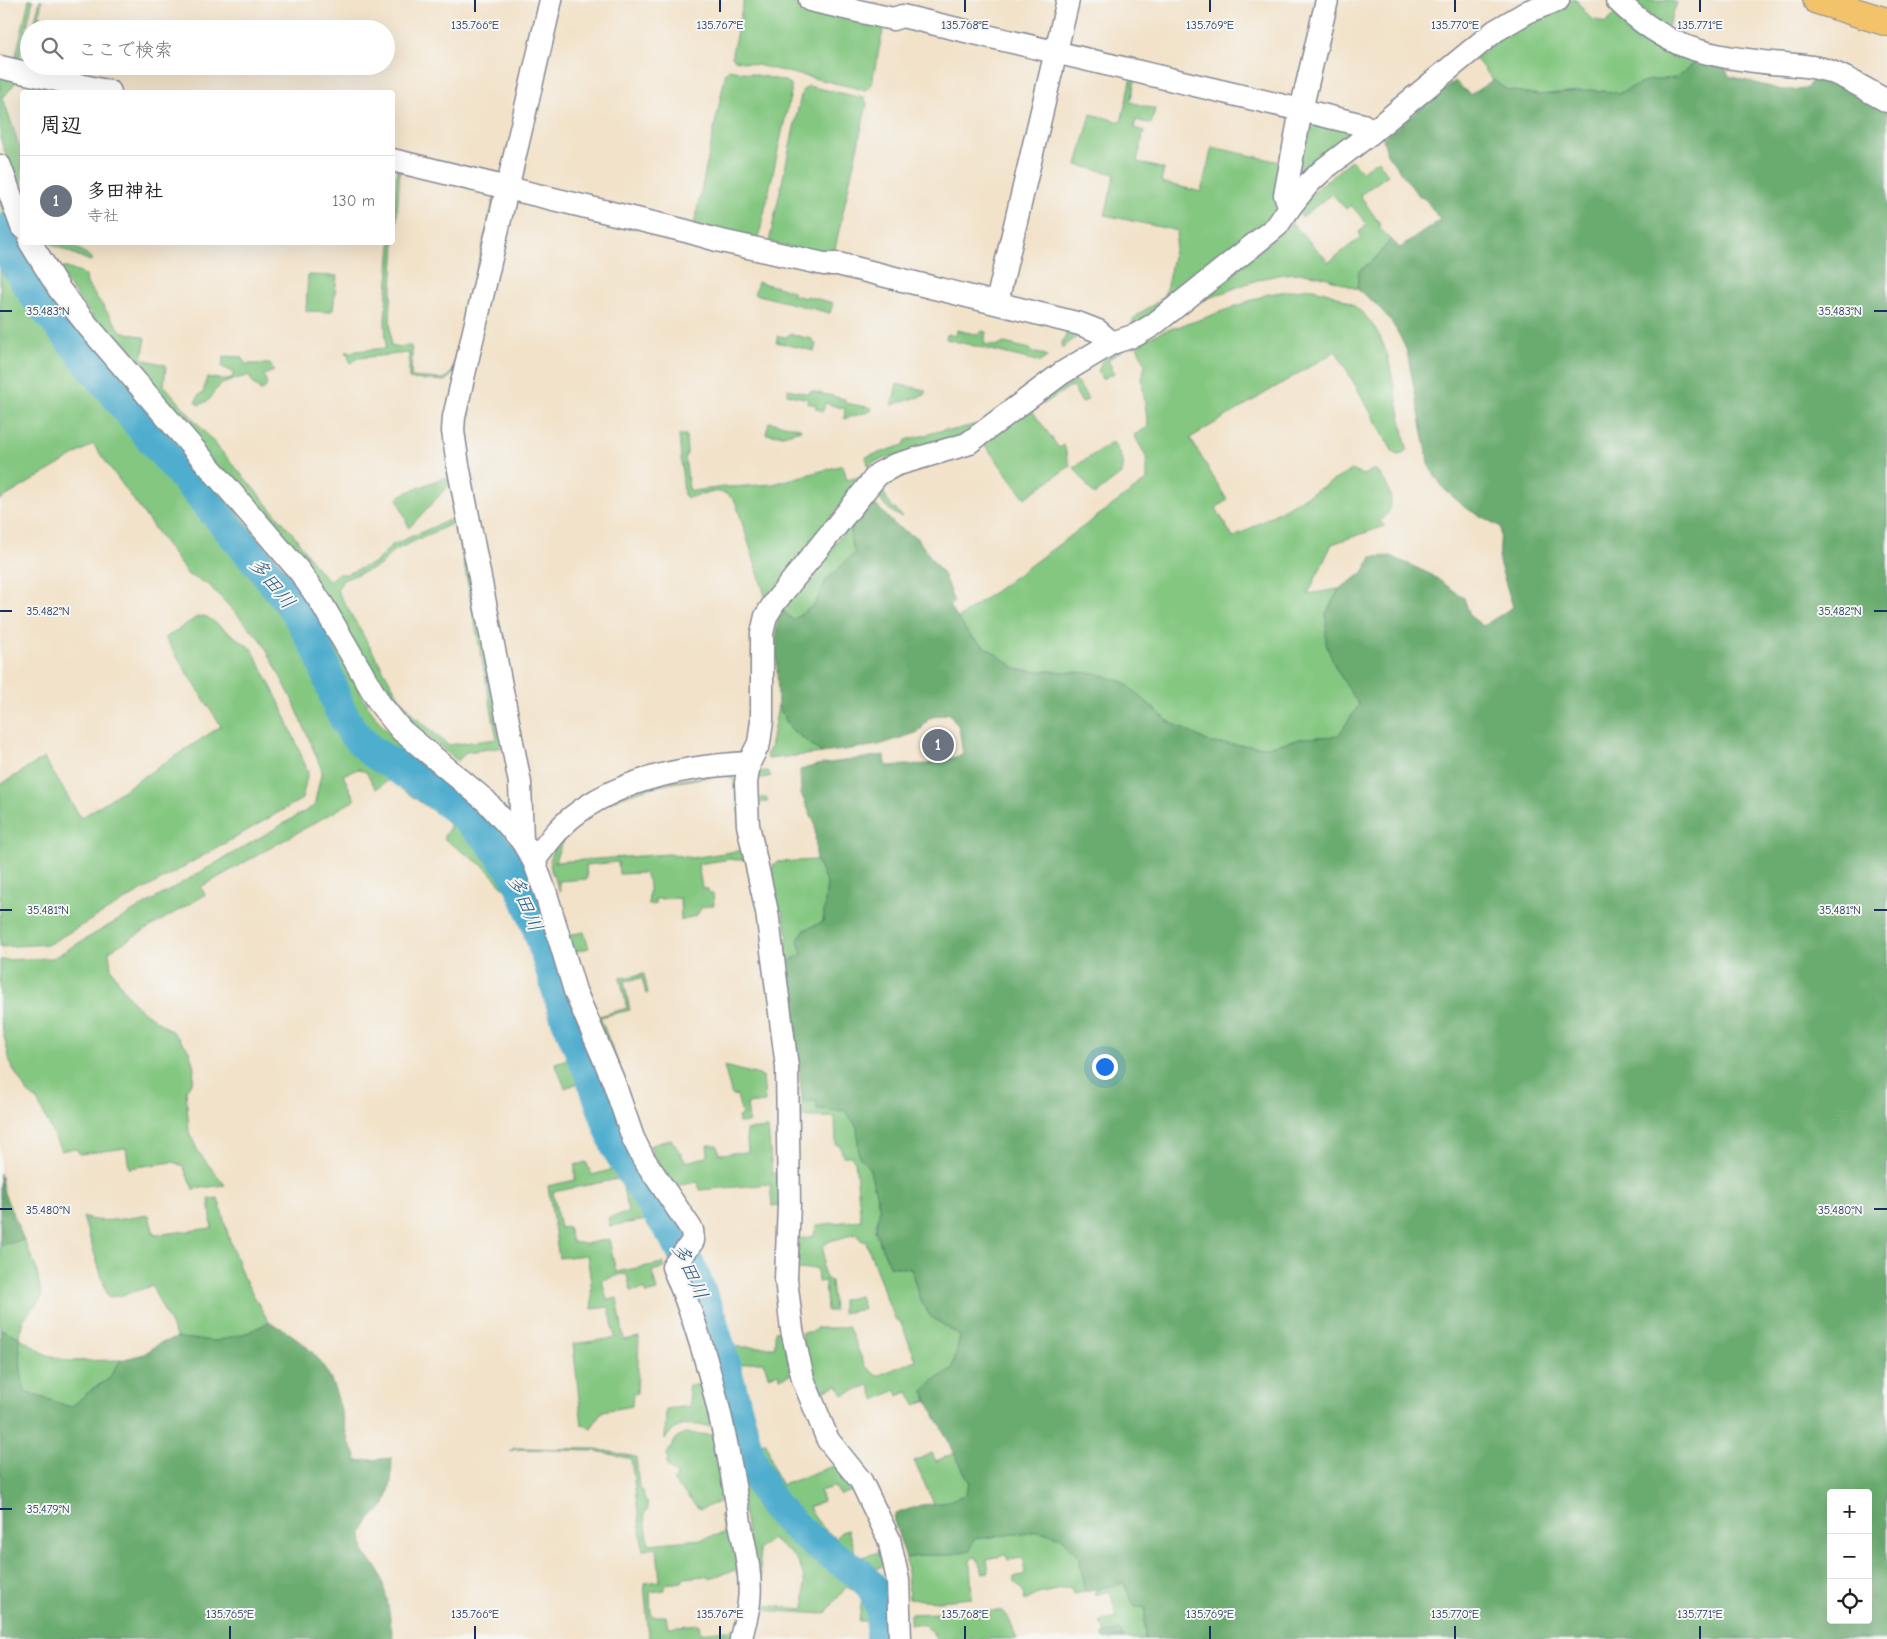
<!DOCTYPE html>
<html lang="ja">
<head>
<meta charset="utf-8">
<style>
  body { margin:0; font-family:"Comic Neue","Klee One",sans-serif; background:#f2f2f2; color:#202124 }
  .controls { position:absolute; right:15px; bottom:15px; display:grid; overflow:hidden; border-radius:5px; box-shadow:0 5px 20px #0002 }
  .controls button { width:45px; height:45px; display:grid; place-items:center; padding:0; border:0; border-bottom:1px solid #e0e0e0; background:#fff; color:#202124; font:25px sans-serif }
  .you { position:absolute; left:1104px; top:1066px; width:18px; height:18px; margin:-12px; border:4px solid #fff; border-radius:50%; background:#1a73e8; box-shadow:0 0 0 8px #1a73e833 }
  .badge { display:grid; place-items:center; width:32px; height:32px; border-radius:50%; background:#d1495b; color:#fff; font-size:16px; font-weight:700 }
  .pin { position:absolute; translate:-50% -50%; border:2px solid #fff; box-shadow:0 1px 5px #0006 }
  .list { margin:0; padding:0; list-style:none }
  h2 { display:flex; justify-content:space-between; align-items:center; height:65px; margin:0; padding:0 20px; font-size:21px }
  h2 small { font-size:16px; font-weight:400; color:#757577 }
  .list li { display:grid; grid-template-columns:32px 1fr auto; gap:15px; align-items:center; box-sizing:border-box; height:90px; padding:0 20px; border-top:1px solid #e0e0e0 }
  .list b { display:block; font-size:19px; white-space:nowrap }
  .list p { margin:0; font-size:16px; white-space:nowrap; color:#757577 }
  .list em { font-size:16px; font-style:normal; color:#757577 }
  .icon { flex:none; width:28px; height:28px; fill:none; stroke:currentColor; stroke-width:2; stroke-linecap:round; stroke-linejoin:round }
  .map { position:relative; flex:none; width:1887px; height:1639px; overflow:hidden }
  .search { position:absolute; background:#fff; box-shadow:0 5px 20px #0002; left:20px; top:20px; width:375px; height:55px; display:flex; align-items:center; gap:12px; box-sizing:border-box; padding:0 18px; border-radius:28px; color:#757577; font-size:19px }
  .panel { position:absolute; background:#fff; box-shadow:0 5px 20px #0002; left:20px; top:90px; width:375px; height:155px; border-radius:5px }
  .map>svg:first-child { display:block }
</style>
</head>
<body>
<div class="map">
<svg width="1887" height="1639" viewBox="0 0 1887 1639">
  <rect width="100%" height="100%" fill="#f6f6f2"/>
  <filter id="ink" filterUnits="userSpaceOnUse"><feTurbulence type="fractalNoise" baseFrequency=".02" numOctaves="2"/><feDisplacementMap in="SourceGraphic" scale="10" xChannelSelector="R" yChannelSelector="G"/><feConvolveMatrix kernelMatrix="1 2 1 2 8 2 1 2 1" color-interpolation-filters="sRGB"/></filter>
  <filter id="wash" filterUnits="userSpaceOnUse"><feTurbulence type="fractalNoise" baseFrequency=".0096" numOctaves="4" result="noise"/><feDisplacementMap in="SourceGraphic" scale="20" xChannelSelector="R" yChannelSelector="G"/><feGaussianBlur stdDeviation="1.12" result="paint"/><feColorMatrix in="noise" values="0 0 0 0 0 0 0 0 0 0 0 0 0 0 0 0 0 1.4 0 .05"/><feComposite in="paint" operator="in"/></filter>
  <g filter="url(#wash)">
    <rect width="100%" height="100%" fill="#f2e2c9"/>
    <!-- green -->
    <g fill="#84c781" stroke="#507b70" fill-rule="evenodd">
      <path d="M29,0H33L18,64H14Z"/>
      <path d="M40,0H42L39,17L88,29H73L50,23L49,29H33Z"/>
      <path d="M744,0H779L878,23L882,26L883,31L871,86L865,90L735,60L732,57V53Z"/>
      <path d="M1571,0H1576L1590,18L1606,23L1619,10L1702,57L1676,78L1649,80L1620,93L1590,90L1539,95L1507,90L1493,80L1475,58L1501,37Z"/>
      <path d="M1629,0H1669L1677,3L1667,29Z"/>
      <path d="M729,69L785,81L791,85V92L759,236L756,240L694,225L726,72Z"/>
      <path d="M0,73L17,81L3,98L22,154V202L0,137Z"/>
      <path d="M1132,76L1136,77L1130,102L1155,109L1151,124L1136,120L1134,128L1144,131L1137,162L1164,169L1161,182L1201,192L1212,147L1285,163L1275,206L1276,215L1132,328C1129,313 1156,307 1163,296C1168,290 1175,242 1178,231L1105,215L1115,174L1077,165L1091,114L1121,122Z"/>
      <path d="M808,86L864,98L867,104L834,253L831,257L769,242L802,91Z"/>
      <path d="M1306,116L1357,132L1295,187Z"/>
      <path d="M1351,160L1362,171L1378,160L1388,175L1360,195L1379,223L1380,229L1391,239L1378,256L1359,271L1357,289C1342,284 1326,276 1310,274C1274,269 1238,288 1206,299V296L1292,223L1329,262L1361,237L1359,232L1367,224L1351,205L1346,209L1332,194L1302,217L1298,212L1310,195Z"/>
      <path d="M397,167L499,192L454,373L445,381L409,379V353L358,358L351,363L346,352L386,348L385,320ZM400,171L495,194L452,372L444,379L411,377L412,352L411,346L391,347L390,317Z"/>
      <path d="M0,193L16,237L25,255L289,574L328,633L371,711L381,724L398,741L482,812L493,824L448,788L377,738L360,724L345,696L330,653L318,629L284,580L46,297C24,266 0,232 0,193Z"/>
      <path d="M49,243H70L93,259L90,261Z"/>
      <path d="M0,247L15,276L28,296L134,436L255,577L287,618L301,638L311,662L335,727L346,745L369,765L392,778L376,789L366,772L358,769L343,775L355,800L201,887L205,895L109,951L111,968L123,989L137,1007L174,1033L189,1050L194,1067L193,1081L186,1090L189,1132L199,1153L225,1185L193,1189L183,1166L173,1162L129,1168L126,1148L80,1154L75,1148L61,1151L37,1100L27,1092L11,1066L0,1018V960L53,958L314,806L322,770L294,703L262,641L208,584L188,575L93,444L0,500Z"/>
      <path d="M64,267L86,275L87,284L121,331L146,338L142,359L166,365L164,385L294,535L316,567L329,581L337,574H346L376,562L392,545L461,515L505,747L466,752L458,761L406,720L99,325L58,271ZM456,522L497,739L448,745L416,717L399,697L337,590L343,580L379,566L393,551Z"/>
      <path d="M308,275L337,276L333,310L329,312L306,311Z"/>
      <path d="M758,282L793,291V295L805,298L806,296L833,303L830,313L754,294Z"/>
      <path d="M1309,288C1351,296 1375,316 1388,357L1407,449L1403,454L1398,455L1393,452L1336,351L1190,438L1227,500L1216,508L1233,538L1352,470L1363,475L1375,469C1384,477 1394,495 1390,508C1389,513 1384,517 1380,521L1385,526L1332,544L1308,594L1339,589L1326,614L1335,667L1359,705L1338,736L1304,738L1267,747L1211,743L1168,721L1124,682L1095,673L1019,670L971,637L957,619L1147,480V458L1134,435L1148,427L1142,380L1145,363L1136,344L1161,332L1196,321L1268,294Z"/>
      <path d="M957,330L979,335L982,331L986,332L984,344L998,346L1004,343L1030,349L1032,352L1046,355L1047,357L1040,362L946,339L947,334L956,336Z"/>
      <path d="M1067,330L1078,333L1077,337L1062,348L1061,344L1065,338Z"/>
      <path d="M790,334L812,339V342L816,344L814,351L776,342L778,336L786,337Z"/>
      <path d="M1124,349L1108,360L1114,373L1102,379L1098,372L1102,360Z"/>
      <path d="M224,356L242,357L245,364H270L274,371L264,375L267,384L264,390L260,391L258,386L254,385L249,375L222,384L214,392L209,400L199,405L195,402L199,395L203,393L207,377L225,380L233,377V372L222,367Z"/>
      <path d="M1068,382L1078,383L1088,399L1082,403L1073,387H1069L1044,404L1041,401Z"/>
      <path d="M897,384L925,390V395L892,405Z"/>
      <path d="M788,389L809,394L810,391L845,399V403L872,408L871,411L844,419L845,409L825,403L823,411L816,409V405L807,403L808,399L787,394Z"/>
      <path d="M1030,408L1059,448L1064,445L1070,466L1025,498L984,444Z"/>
      <path d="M769,422L800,428L801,430L783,435L766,434Z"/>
      <path d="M977,424L961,437L873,462L869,469L866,457L904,445L906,440L947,429L950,431Z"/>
      <path d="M679,435H686L687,454L685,457L689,489L693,491L725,487H733L773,484L843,465L847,480L862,476L767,602L736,503C724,485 706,493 688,498L684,495Z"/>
      <path d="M1113,442L1123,461L1121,474L1094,495L1074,467Z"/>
      <path d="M904,473L903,476L882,490L893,509L895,508L902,517C890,512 877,502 878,488L885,481Z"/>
      <path d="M442,478L448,479L450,484L409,528L398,499L401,495Z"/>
      <path d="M851,524V543L855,553L827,579L815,604L793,620L783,611L798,587Z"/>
      <path d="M203,616L207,617L252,649L282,708L308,772L302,799L49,944L0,947V785L44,758L81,818L221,726L165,638L197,617Z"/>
      <path d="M778,706L791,729L822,753L768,759L766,756L770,748Z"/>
      <path d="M768,771L771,776L754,780L755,798H766L768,802L757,803V821L755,823L753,779L758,772Z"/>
      <path d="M726,774L732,776L739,783L742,825L748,859L735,860L731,859L698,864L702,888L708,889L709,893L713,894L714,905L702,907L697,915L681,921L680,898L655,899V904L649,905C647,893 653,881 643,873L619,874L618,862L586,865L587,879L559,881L560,892C557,883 550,872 550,863C550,851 557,841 565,833C606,788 668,781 726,774ZM725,775L731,778L736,784L743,850L692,858L669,854L555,862C573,794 666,783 725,775Z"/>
      <path d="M405,783C447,810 492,845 516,891L508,893L486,868L443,838L450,827L446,820L400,788Z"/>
      <path d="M816,860L827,883L823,922L804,930L798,940L802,954L786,963L779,942L788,937L782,911H777L769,873L776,862Z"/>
      <path d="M584,932L589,948L573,952L568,935Z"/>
      <path d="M644,974L648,993L646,994L642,978L624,981L630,1010L600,1017L622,1073L596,1017L627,1008L620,978Z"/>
      <path d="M571,1055H574L584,1081L565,1088L555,1063L571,1058Z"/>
      <path d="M724,1066L763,1076L765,1102L747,1104L749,1122L739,1123L738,1117L742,1115L737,1095L732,1096Z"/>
      <path d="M817,1101V1109L846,1110L857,1127L859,1157L869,1167L880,1209L875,1231L890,1266L911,1269L920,1300L930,1316L960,1336L952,1370L934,1380L924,1391L928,1400L915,1405L908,1392L898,1396L896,1390L875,1400L869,1385L843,1395L838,1385L817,1393L801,1333L815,1331L816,1328H837L848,1326L865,1366L877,1376L916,1360L900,1321L896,1320L889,1305L866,1242L861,1240L856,1234L830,1241L823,1246L824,1262L822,1266L826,1278L831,1281L834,1311H827L825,1281L818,1282L817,1268L794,1270L799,1239L814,1236L816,1225L861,1220L855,1161L850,1156H843L840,1146L836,1145L835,1117H798L802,1102Z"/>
      <path d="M768,1128L772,1173H777L779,1205L772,1206L770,1184L700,1190L698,1182L675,1186L653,1155L649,1146L671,1139L686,1162L706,1157L708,1153L707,1145H717L719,1154L748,1152L746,1130Z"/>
      <path d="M586,1162L592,1175L618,1168L652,1219L610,1226L608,1218L628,1213L623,1187L618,1179L553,1192L560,1228L568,1227L572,1242L586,1244L609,1239L616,1272L663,1263L664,1268L652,1271L657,1291L646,1294L644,1289L631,1291L627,1275L623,1274L602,1280L607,1300L617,1298L624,1340L639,1337L637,1393L633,1394L632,1406L603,1411L591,1428L582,1425L573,1344L615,1338L609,1307L592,1309L591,1282L587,1255L559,1258L548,1186L575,1180V1165Z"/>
      <path d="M218,1198L229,1238L243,1277L269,1322L250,1332L217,1341L177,1338L152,1286L119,1296L108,1297L83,1217C102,1225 129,1217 149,1215L154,1235L212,1228L209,1199Z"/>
      <path d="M24,1240L36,1268L42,1297L23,1320L19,1337L45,1354L68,1361L121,1360L108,1380L95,1387L71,1407L25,1392L21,1371L19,1337L0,1329V1245Z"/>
      <path d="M704,1279H707L719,1310L726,1312L730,1341L732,1347H775V1331L783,1330L791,1374L780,1378L778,1373L768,1376L764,1362H753L740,1365L757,1425L754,1426L758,1443L766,1442L775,1473L782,1485L836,1465L859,1489L839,1495L837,1489L833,1487L820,1491L823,1501L809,1507C814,1519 825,1530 835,1538L841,1532L848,1530L855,1552L862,1557L886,1550L887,1563L873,1571C841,1549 804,1530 780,1498C753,1462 746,1413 734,1369C726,1339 715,1309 704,1279Z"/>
      <path d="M860,1296L864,1309L842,1313V1300Z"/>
      <path d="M703,1384L711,1426C690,1425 680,1420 665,1439L666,1409L690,1406L688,1386Z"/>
      <path d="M730,1424L747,1477L766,1515L785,1533L861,1590L868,1600L871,1621H859L862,1597L857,1592L846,1587L825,1614L759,1610ZM771,1539C805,1561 805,1571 805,1609L763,1605L759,1549Z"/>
      <path d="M685,1433L714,1435L727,1499L701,1509L697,1507L673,1481L677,1476L666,1465L668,1459L667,1454L677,1437Z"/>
      <path d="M514,1448L596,1449L636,1457L639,1488L643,1490L645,1501L647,1502L648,1510L644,1513L649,1544L701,1539L724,1533L720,1515L729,1514L739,1575L735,1570L710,1578L705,1576L684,1578L682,1582L665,1584V1590L650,1592L651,1616H666L668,1627L699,1624L700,1633L734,1629L731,1639H729L728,1635L689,1639H649L644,1583L660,1581L657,1548L643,1550L631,1459L596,1451L515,1449L509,1452Z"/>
      <path d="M932,1453L936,1461L954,1453L970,1483L965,1495L942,1503L934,1504L914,1461Z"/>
      <path d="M1040,1531L1064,1539L1079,1559L1085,1592L1073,1594L1071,1587L1038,1594L1025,1601L1022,1590L1015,1583L1014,1577L1025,1574L1023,1558L1008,1560L1006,1555L987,1559L989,1572L983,1573L977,1558L973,1557L970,1561L972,1598L939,1601L909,1599L906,1558L925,1555H949L974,1539Z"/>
      <path d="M1123,1583L1135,1606L1145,1607V1639H1124L1120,1630L1106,1633L1099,1622L1117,1618L1110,1591L1094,1595L1097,1589Z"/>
      <path d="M992,1611H1002L1009,1619L1017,1639H936L926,1625L910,1624V1614Z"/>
    </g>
    <!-- forest -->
    <g fill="#6bac6f" stroke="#436e66" fill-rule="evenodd">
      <path d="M1702,57L1723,61L1729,76L1782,90L1806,89L1817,73L1887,105V1639H1145V1607H1135L1124,1583L1085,1592L1079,1559L1064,1539L1040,1531L974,1539L970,1550L949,1555H925L906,1558L894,1521L895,1514L921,1505L942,1503L965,1495L970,1483L923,1392L934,1380L952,1370L960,1336L930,1316L920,1300L911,1269L890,1266L875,1231L880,1209L869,1167L859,1157L857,1127L846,1111L817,1109V1101L802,1102L799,1066L786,963L802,954L798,940L804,930L823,922L827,883L816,860L815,824L801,794L800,770L817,765L884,755L887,766L928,764L963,755L959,727L949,713L929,718L919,732L879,745L822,753L791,729L778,706L776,627L779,617L783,611L793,620L815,604L827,579L855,553C845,529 852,523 867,505L874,503L895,525L917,538L944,576L954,602L949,606L971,637L1019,670L1095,673L1124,682L1168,721L1211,743L1267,747L1304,738L1338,736L1359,705L1335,667L1326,644V614L1339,589L1362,574L1372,557L1391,556L1432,575L1464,598L1470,616L1483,626L1513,607L1499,562L1501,527L1467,509L1444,489L1430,468L1407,352C1395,323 1383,308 1357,289L1359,271L1378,256L1391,239L1400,248L1440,220L1426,200L1417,194L1387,154L1383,138L1455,81L1470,95L1493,80L1507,90L1539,95L1590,90L1620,93L1649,80L1676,78ZM1831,1493H1868V1620H1831Z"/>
      <path d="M0,1173L4,1193L24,1240L0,1245Z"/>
      <path d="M269,1322C295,1334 319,1353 331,1380C339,1397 342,1418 347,1436C349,1446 356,1451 357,1461L392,1458L391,1483L385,1505L369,1520L362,1533L364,1553L379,1570L387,1599L393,1639H0V1329L19,1337L21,1371L25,1392L71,1407L95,1387L108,1380L121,1360L144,1354L160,1343L177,1338L217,1341L250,1332Z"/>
      <path d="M1120,1630L1124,1639H1103V1634Z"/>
    </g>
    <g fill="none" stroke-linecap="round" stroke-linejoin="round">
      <!-- river -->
      <path stroke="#50adce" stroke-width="32" d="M0,230L15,264L37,298L149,436L265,571L296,611L320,654L339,708L353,733L371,751L423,784L455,808L488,838L516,875L536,922L566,1017L592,1078L617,1148L645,1193L676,1239L694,1276L710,1316L724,1363L747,1449L756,1472L765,1491L776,1508L795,1527L820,1547L860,1574L872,1587L879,1601L882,1616L881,1639"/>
    </g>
  </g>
  <g filter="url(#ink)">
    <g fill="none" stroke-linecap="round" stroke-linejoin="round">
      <defs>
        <g id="minor">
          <path d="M810,0L893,19L902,16L1301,110L1363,125L1371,133"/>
          <path d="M1617,0C1668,50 1704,55 1772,63C1791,65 1812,65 1829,71C1849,78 1868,91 1887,101"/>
          <path d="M0,67L110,92"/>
          <path d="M392,160L686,231L717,240L824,264H838L1080,324L1098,331L1112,343"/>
          <path d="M0,166L22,227"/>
          <path d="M1290,207L1285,195L1301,110L1327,0"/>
          <path d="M30,242L59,289L88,326L300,572L322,604L380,704L401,730L486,801L522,841L534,861L546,894L575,991L613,1080L633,1138L643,1158L692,1230L693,1241L673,1267C708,1348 727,1436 740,1523C745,1548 752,1576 749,1602C748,1614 743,1627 741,1639"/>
          <path d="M997,302L1068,0"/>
          <path d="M749,763L746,783L748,825L767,912L787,1067L789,1204L786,1279L792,1330L803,1379L828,1440L861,1481L889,1539L898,1580L900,1639"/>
          <path d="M522,841L520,783L458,465L453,431L454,417L551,0"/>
          <path d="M534,861C546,845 557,829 572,817C620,778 688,766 749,763L759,743L762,721V633L766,616L775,602L878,474L895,465L967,444L1062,373L1112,343L1136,335L1153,325L1277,226L1290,207L1309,183L1324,169L1371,133L1495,31L1529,11L1558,0"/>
        </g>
        <path id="highway" d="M1817,0L1887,22"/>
      </defs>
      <!-- minor casing -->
      <use href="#minor" stroke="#868894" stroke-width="25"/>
      <!-- highway casing -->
      <use href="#highway" stroke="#868894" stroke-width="30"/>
      <!-- minor -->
      <use href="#minor" stroke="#fff" stroke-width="22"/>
      <!-- highway -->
      <use href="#highway" stroke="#f2c36a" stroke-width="28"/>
    </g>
  </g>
  <!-- ticks -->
  <path fill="none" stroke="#1b2f5e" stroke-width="2" d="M475,0V12M720,0V12M965,0V12M1210,0V12M1455,0V12M1700,0V12M0,311H12M1874,311H1887M0,611H12M1874,611H1887M0,910H12M1874,910H1887M0,1209H12M1874,1209H1887M0,1509H12M230,1626V1639M475,1626V1639M720,1626V1639M965,1626V1639M1210,1626V1639M1455,1626V1639M1700,1626V1639"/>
  <g text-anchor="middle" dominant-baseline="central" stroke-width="4" stroke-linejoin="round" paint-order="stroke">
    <!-- water labels -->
    <g font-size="20" font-style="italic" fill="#2e5b85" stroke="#f6f6f2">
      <text transform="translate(272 583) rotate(51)">多田川</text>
      <text transform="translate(525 903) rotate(67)">多田川</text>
      <text transform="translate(690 1271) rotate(66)">多田川</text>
    </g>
  </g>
  <g font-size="12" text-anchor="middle" fill="#1b2f5e" stroke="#f6f6f2" stroke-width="4" stroke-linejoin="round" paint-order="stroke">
    <text x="475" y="29">135.766°E</text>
    <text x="720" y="29">135.767°E</text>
    <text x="965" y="29">135.768°E</text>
    <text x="1210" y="29">135.769°E</text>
    <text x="1455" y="29">135.770°E</text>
    <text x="1700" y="29">135.771°E</text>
    <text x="48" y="315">35.483°N</text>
    <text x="1840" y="315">35.483°N</text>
    <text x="48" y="615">35.482°N</text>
    <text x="1840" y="615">35.482°N</text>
    <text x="48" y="914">35.481°N</text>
    <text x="1840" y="914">35.481°N</text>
    <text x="48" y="1214">35.480°N</text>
    <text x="1840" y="1214">35.480°N</text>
    <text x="48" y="1513">35.479°N</text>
    <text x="230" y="1618">135.765°E</text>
    <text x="475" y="1618">135.766°E</text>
    <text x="720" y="1618">135.767°E</text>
    <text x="965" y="1618">135.768°E</text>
    <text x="1210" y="1618">135.769°E</text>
    <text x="1455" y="1618">135.770°E</text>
    <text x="1700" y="1618">135.771°E</text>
  </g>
</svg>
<div class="controls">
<button>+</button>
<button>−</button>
<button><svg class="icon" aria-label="locate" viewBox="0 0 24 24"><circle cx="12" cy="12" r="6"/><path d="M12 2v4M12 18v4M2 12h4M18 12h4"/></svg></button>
</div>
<div class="you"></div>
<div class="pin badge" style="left:938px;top:745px;background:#6b7280">1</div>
<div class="search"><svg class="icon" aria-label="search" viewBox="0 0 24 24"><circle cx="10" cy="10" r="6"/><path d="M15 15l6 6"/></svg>ここで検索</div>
<section class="panel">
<h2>周辺<small></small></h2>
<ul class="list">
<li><span class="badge" style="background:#6b7280">1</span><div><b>多田神社</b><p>寺社</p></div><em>130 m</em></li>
</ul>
</section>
</div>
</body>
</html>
